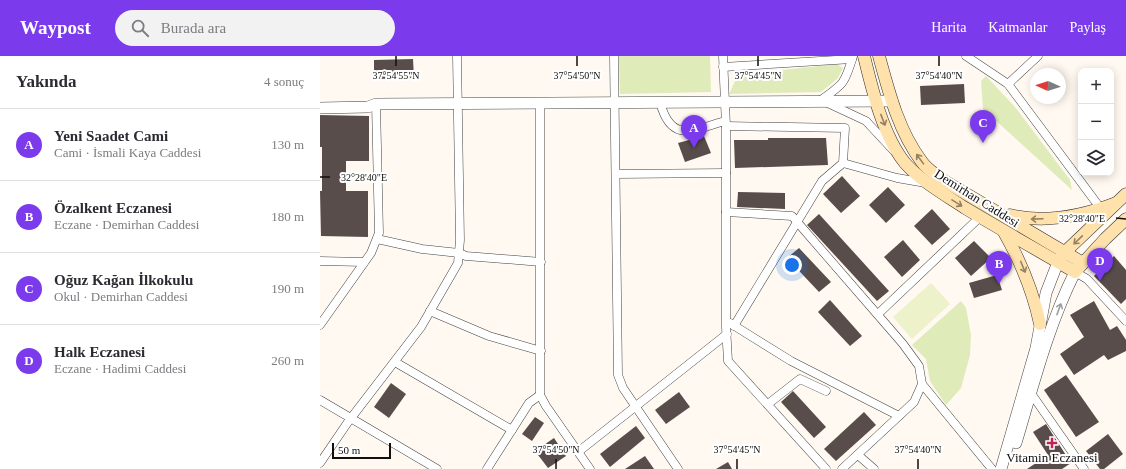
<!DOCTYPE html>
<html lang="tr">
<head>
<meta charset="utf-8">
<style>
  body { margin:0; font-family:"Times New Roman",serif; background:#f2f2f3; color:#2b2b33 }
  .controls { position:absolute; right:12px; top:12px; display:grid; overflow:hidden; border-radius:8px; box-shadow:0 2px 10px #0003 }
  .controls button { width:36px; height:36px; display:grid; place-items:center; padding:0; border:0; border-bottom:1px solid #e1e1e2; background:#fff; color:#2b2b33; font:20px sans-serif }
  .compass { position:absolute; left:710px; top:12px; width:36px; height:36px; border-radius:50%; background:#fff; box-shadow:0 2px 10px #0003; rotate:273deg }
  .scale { position:absolute; left:12px; bottom:10px; width:59px; box-sizing:border-box; padding-left:4px; border:2px solid #0f0f0f; border-top:0; font-size:11px; line-height:14px; white-space:nowrap; color:#0f0f0f; -webkit-text-stroke:3px #fff; paint-order:stroke }
  .you { position:absolute; left:472px; top:209px; width:14px; height:14px; margin:-10px; border:3px solid #fff; border-radius:50%; background:#1a73e8; box-shadow:0 0 0 6px #1a73e833 }
  .badge { display:grid; place-items:center; width:26px; height:26px; border-radius:50%; background:#7c3aed; color:#fff; font-size:13px; font-weight:700 }
  .pin { position:absolute; translate:-50% -33px; filter:drop-shadow(0 1px 2px #0008) }
  .pin::after { content:''; position:absolute; top:21px; width:14px; height:12px; background:inherit; clip-path:polygon(0 0,100% 0,50% 100%) }
  .list { margin:0; padding:0; list-style:none }
  h2 { display:flex; justify-content:space-between; align-items:center; height:52px; margin:0; padding:0 16px; font-size:17px }
  h2 small { font-size:13px; font-weight:400; color:#7c7c81 }
  .list li { display:grid; grid-template-columns:26px 1fr auto; gap:12px; align-items:center; box-sizing:border-box; height:72px; padding:0 16px; border-top:1px solid #e1e1e2 }
  .list b { display:block; font-size:15px; white-space:nowrap }
  .list p { margin:0; font-size:13px; white-space:nowrap; color:#7c7c81 }
  .list em { font-size:13px; font-style:normal; color:#7c7c81 }
  .icon { flex:none; width:22px; height:22px; fill:none; stroke:currentColor; stroke-width:2; stroke-linecap:round; stroke-linejoin:round }
  .map { position:relative; flex:none; width:806px; height:413px; overflow:hidden }
  header { display:flex; align-items:center; gap:24px; box-sizing:border-box; height:56px; padding:0 20px; background:#7c3aed; color:#fff }
  header strong { font-size:19px }
  nav { display:flex; gap:22px; margin-inline-start:auto; font-size:14px }
  .search { width:280px; height:36px; background:#f2f2f3; display:flex; align-items:center; gap:10px; box-sizing:border-box; padding:0 14px; border-radius:22px; color:#7c7c81; font-size:15px }
  main { display:flex }
  aside { flex:1; background:#fff }
  .map>svg:first-child { display:block }
</style>
</head>
<body>
<header>
<strong>Waypost</strong>
<div class="search"><svg class="icon" aria-label="search" viewBox="0 0 24 24"><circle cx="10" cy="10" r="6"/><path d="M15 15l6 6"/></svg>Burada ara</div>
<nav><a>Harita</a><a>Katmanlar</a><a>Paylaş</a></nav>
</header>
<main>
<aside>
<h2>Yakında<small>4 sonuç</small></h2>
<ul class="list">
<li><span class="badge">A</span><div><b>Yeni Saadet Cami</b><p>Cami · İsmali Kaya Caddesi</p></div><em>130 m</em></li>
<li><span class="badge">B</span><div><b>Özalkent Eczanesi</b><p>Eczane · Demirhan Caddesi</p></div><em>180 m</em></li>
<li><span class="badge">C</span><div><b>Oğuz Kağan İlkokulu</b><p>Okul · Demirhan Caddesi</p></div><em>190 m</em></li>
<li><span class="badge">D</span><div><b>Halk Eczanesi</b><p>Eczane · Hadimi Caddesi</p></div><em>260 m</em></li>
</ul>
</aside>
<div class="map">
<svg width="806" height="413" viewBox="0 0 806 413">
  <rect width="100%" height="100%" fill="#fff9f1"/>
  <!-- green -->
  <g fill="#dfebb9">
    <path d="M299,0H390L391,36L300,38Z"/>
    <path d="M517,8L523,12L518,22L501,36L409,38L415,25L427,18Z"/>
    <path d="M666,20L695,51L750,124L752,134L663,53L661,25Z"/>
    <path d="M641,245L646,252L651,279L650,299L641,332L626,349L610,325L606,303L592,289Z"/>
  </g>
  <!-- pitch -->
  <path fill="#eef2cb" d="M611,227L630,248L592,283L573,261Z"/>
  <!-- building -->
  <g fill="#584d4b">
    <path d="M93,3L94,22L54,23V4Z"/>
    <path d="M644,28L645,47L601,49L600,30Z"/>
    <path d="M0,59L49,60V105H26V135H48V181L1,180L0,135H2V91H0Z"/>
    <path d="M384,80L391,97L365,106L358,87Z"/>
    <path d="M448,82H506L508,109L415,112L414,84H448Z"/>
    <path d="M522,120L540,140L521,157L503,138Z"/>
    <path d="M568,131L585,149L566,167L549,149Z"/>
    <path d="M418,136L465,137V153L417,151Z"/>
    <path d="M612,153L630,173L612,189L594,170Z"/>
    <path d="M499,158L569,235L557,245L487,169Z"/>
    <path d="M583,184L600,204L582,221L564,201Z"/>
    <path d="M654,185L671,202L651,220L635,202Z"/>
    <path d="M479,192L511,226L499,236L467,202Z"/>
    <path d="M794,200L806,214V243L801,248L774,220Z"/>
    <path d="M677,219L682,234L654,242L649,227Z"/>
    <path d="M510,244L542,280L530,290L498,256Z"/>
    <path d="M774,245L790,274L797,270L806,284V295L788,304L784,299L754,319L740,298L764,281L750,259Z"/>
    <path d="M746,319L779,366L756,381L724,334Z"/>
    <path d="M71,327L86,338L69,362L54,351Z"/>
    <path d="M473,335L506,371L494,382L461,346Z"/>
    <path d="M359,336L370,351L346,368L335,354Z"/>
    <path d="M544,356L556,369L516,405L504,393Z"/>
    <path d="M215,361L224,367L212,385L202,378Z"/>
    <path d="M726,368L751,407L742,413H707L728,399L713,376Z"/>
    <path d="M316,370L325,382L290,411L280,398Z"/>
    <path d="M788,378L803,398L784,413H780L766,395Z"/>
    <path d="M234,382L246,400L228,412L215,395Z"/>
    <path d="M325,400L334,413H305Z"/>
    <path d="M408,406L412,413H396Z"/>
  </g>
  <g fill="none" stroke-linecap="round" stroke-linejoin="round">
    <defs>
      <g id="minor">
        <path d="M294,0L298,319L303,332L358,413"/>
        <path d="M403,0L406,70V271L408,305L506,413"/>
        <path d="M533,0C525,27 524,28 501,44L546,65L573,94"/>
        <path d="M646,0L688,28L781,153"/>
        <path d="M403,11L532,3"/>
        <path d="M688,28L718,0"/>
        <path d="M220,46V339L226,350L270,413"/>
        <path d="M340,46C351,88 373,74 405,65"/>
        <path d="M406,70L525,72L523,107L502,125L414,270"/>
        <path d="M523,107L577,122L606,127"/>
        <path d="M296,118L406,117"/>
        <path d="M406,156L472,160L583,288L599,310L602,328L594,346L522,413"/>
        <path d="M57,183L102,193L139,197L146,200L221,206"/>
        <path d="M0,205L44,206"/>
        <path d="M755,216L767,223L806,265"/>
        <path d="M110,255L169,280L221,295"/>
        <path d="M558,258L660,161"/>
        <path d="M410,267L471,305L579,360"/>
        <path d="M0,269L51,197L59,177L56,48"/>
        <path d="M75,306L192,374"/>
        <path d="M602,328L672,413"/>
        <path d="M708,333L764,413"/>
        <path d="M0,344L117,413"/>
        <path d="M448,348L480,323L506,335"/>
        <path d="M258,396L407,278"/>
        <path d="M538,399L554,413"/>
        <path d="M0,407L28,366L101,271L138,207L140,184L137,0"/>
        <path d="M167,413L209,347L220,339"/>
      </g>
      <g id="tertiary">
        <path d="M0,52L48,51L56,48L572,45"/>
        <path d="M696,387C713,330 728,270 755,216"/>
        <path d="M681,413L716,292L726,237L738,206"/>
      </g>
      <g id="secondary">
        <path d="M544,0C552,33 563,80 585,107C602,126 624,138 645,152C682,174 719,195 755,216L785,183L806,163"/>
        <path d="M559,0C569,37 579,76 602,106C607,113 615,118 621,123L763,207"/>
        <path d="M690,159C726,168 762,160 796,147"/>
        <path d="M684,176C701,206 713,235 720,268"/>
        <path d="M740,203L745,196L806,138"/>
      </g>
    </defs>
    <!-- minor casing -->
    <use href="#minor" stroke="#424242" stroke-width="9"/>
    <!-- tertiary casing -->
    <use href="#tertiary" stroke="#424242" stroke-width="12"/>
    <!-- secondary casing -->
    <use href="#secondary" stroke="#313131" stroke-width="13"/>
    <!-- minor -->
    <use href="#minor" stroke="#fff" stroke-width="8"/>
    <!-- tertiary -->
    <use href="#tertiary" stroke="#fff" stroke-width="11"/>
    <!-- secondary -->
    <use href="#secondary" stroke="#ffe1ac" stroke-width="12"/>
  </g>
  <!-- one-way arrows -->
  <defs><path id="oneway-shaft" d="M-6 0H5M1.5-3L5.5 0L1.5 3" fill="none" stroke-width="1.6" stroke-linecap="round" stroke-linejoin="round"/></defs>
  <g stroke="#938265">
    <use href="#oneway-shaft" transform="translate(563 64) rotate(69)"/>
    <use href="#oneway-shaft" transform="translate(600 103) rotate(-126)"/>
    <use href="#oneway-shaft" transform="translate(637 147) rotate(32)"/>
    <use href="#oneway-shaft" transform="translate(717 163) rotate(178)"/>
    <use href="#oneway-shaft" transform="translate(758 184) rotate(136)"/>
    <use href="#oneway-shaft" transform="translate(703 211) rotate(68)"/>
  </g>
  <use stroke="#9f9f9f" href="#oneway-shaft" transform="translate(739 253) rotate(-70)"/>
  <!-- ticks -->
  <path fill="none" stroke="#0f0f0f" stroke-width="1.5" d="M76,10V0M257,10V0M438,10V0M619,10V0M0,121H10M796,162L806,163M236,413V403M417,413V403M598,413V403"/>
  <!-- markers -->
  <path fill="#c32352" stroke="#fff" stroke-width="1.5" d="M730 381h4v4h4v4h-4v4h-4v-4h-4v-4h4z"/>
  <g text-anchor="middle" dominant-baseline="central" stroke-width="4" stroke-linejoin="round" paint-order="stroke">
    <!-- street labels -->
    <g font-size="13" fill="#0f0f0f" stroke="#fff">
      <text transform="translate(657 142) rotate(32)">Demirhan Caddesi</text>
    </g>
    <!-- poi labels -->
    <g font-size="13" fill="#0f0f0f" stroke="#fff">
      <text x="732" y="401">Vitamin Eczanesi</text>
    </g>
  </g>
  <g font-size="10" text-anchor="middle" fill="#0f0f0f" stroke="#fff" stroke-width="4" stroke-linejoin="round" paint-order="stroke">
    <text x="76" y="23">37°54'55"N</text>
    <text x="257" y="23">37°54'50"N</text>
    <text x="438" y="23">37°54'45"N</text>
    <text x="619" y="23">37°54'40"N</text>
    <text x="44" y="125">32°28'40"E</text>
    <text x="762" y="166">32°28'40"E</text>
    <text x="236" y="397">37°54'50"N</text>
    <text x="417" y="397">37°54'45"N</text>
    <text x="598" y="397">37°54'40"N</text>
  </g>
</svg>
<div class="controls">
<button>+</button>
<button>−</button>
<button><svg class="icon" aria-label="layers" viewBox="0 0 24 24"><path d="M12 4l9 5-9 5-9-5zM3 14l9 5 9-5"/></svg></button>
</div>
<svg class="compass" viewBox="-18 -18 36 36"><path d="M0-13l5 13h-10z" fill="#e53935"/><path d="M0 13l5-13h-10z" fill="#7c7c81"/></svg>
<div class="scale">50 m</div>
<div class="you"></div>
<div class="pin badge" style="left:374px;top:92px">A</div>
<div class="pin badge" style="left:679px;top:228px">B</div>
<div class="pin badge" style="left:663px;top:87px">C</div>
<div class="pin badge" style="left:780px;top:225px">D</div>
</div>
</main>
</body>
</html>
